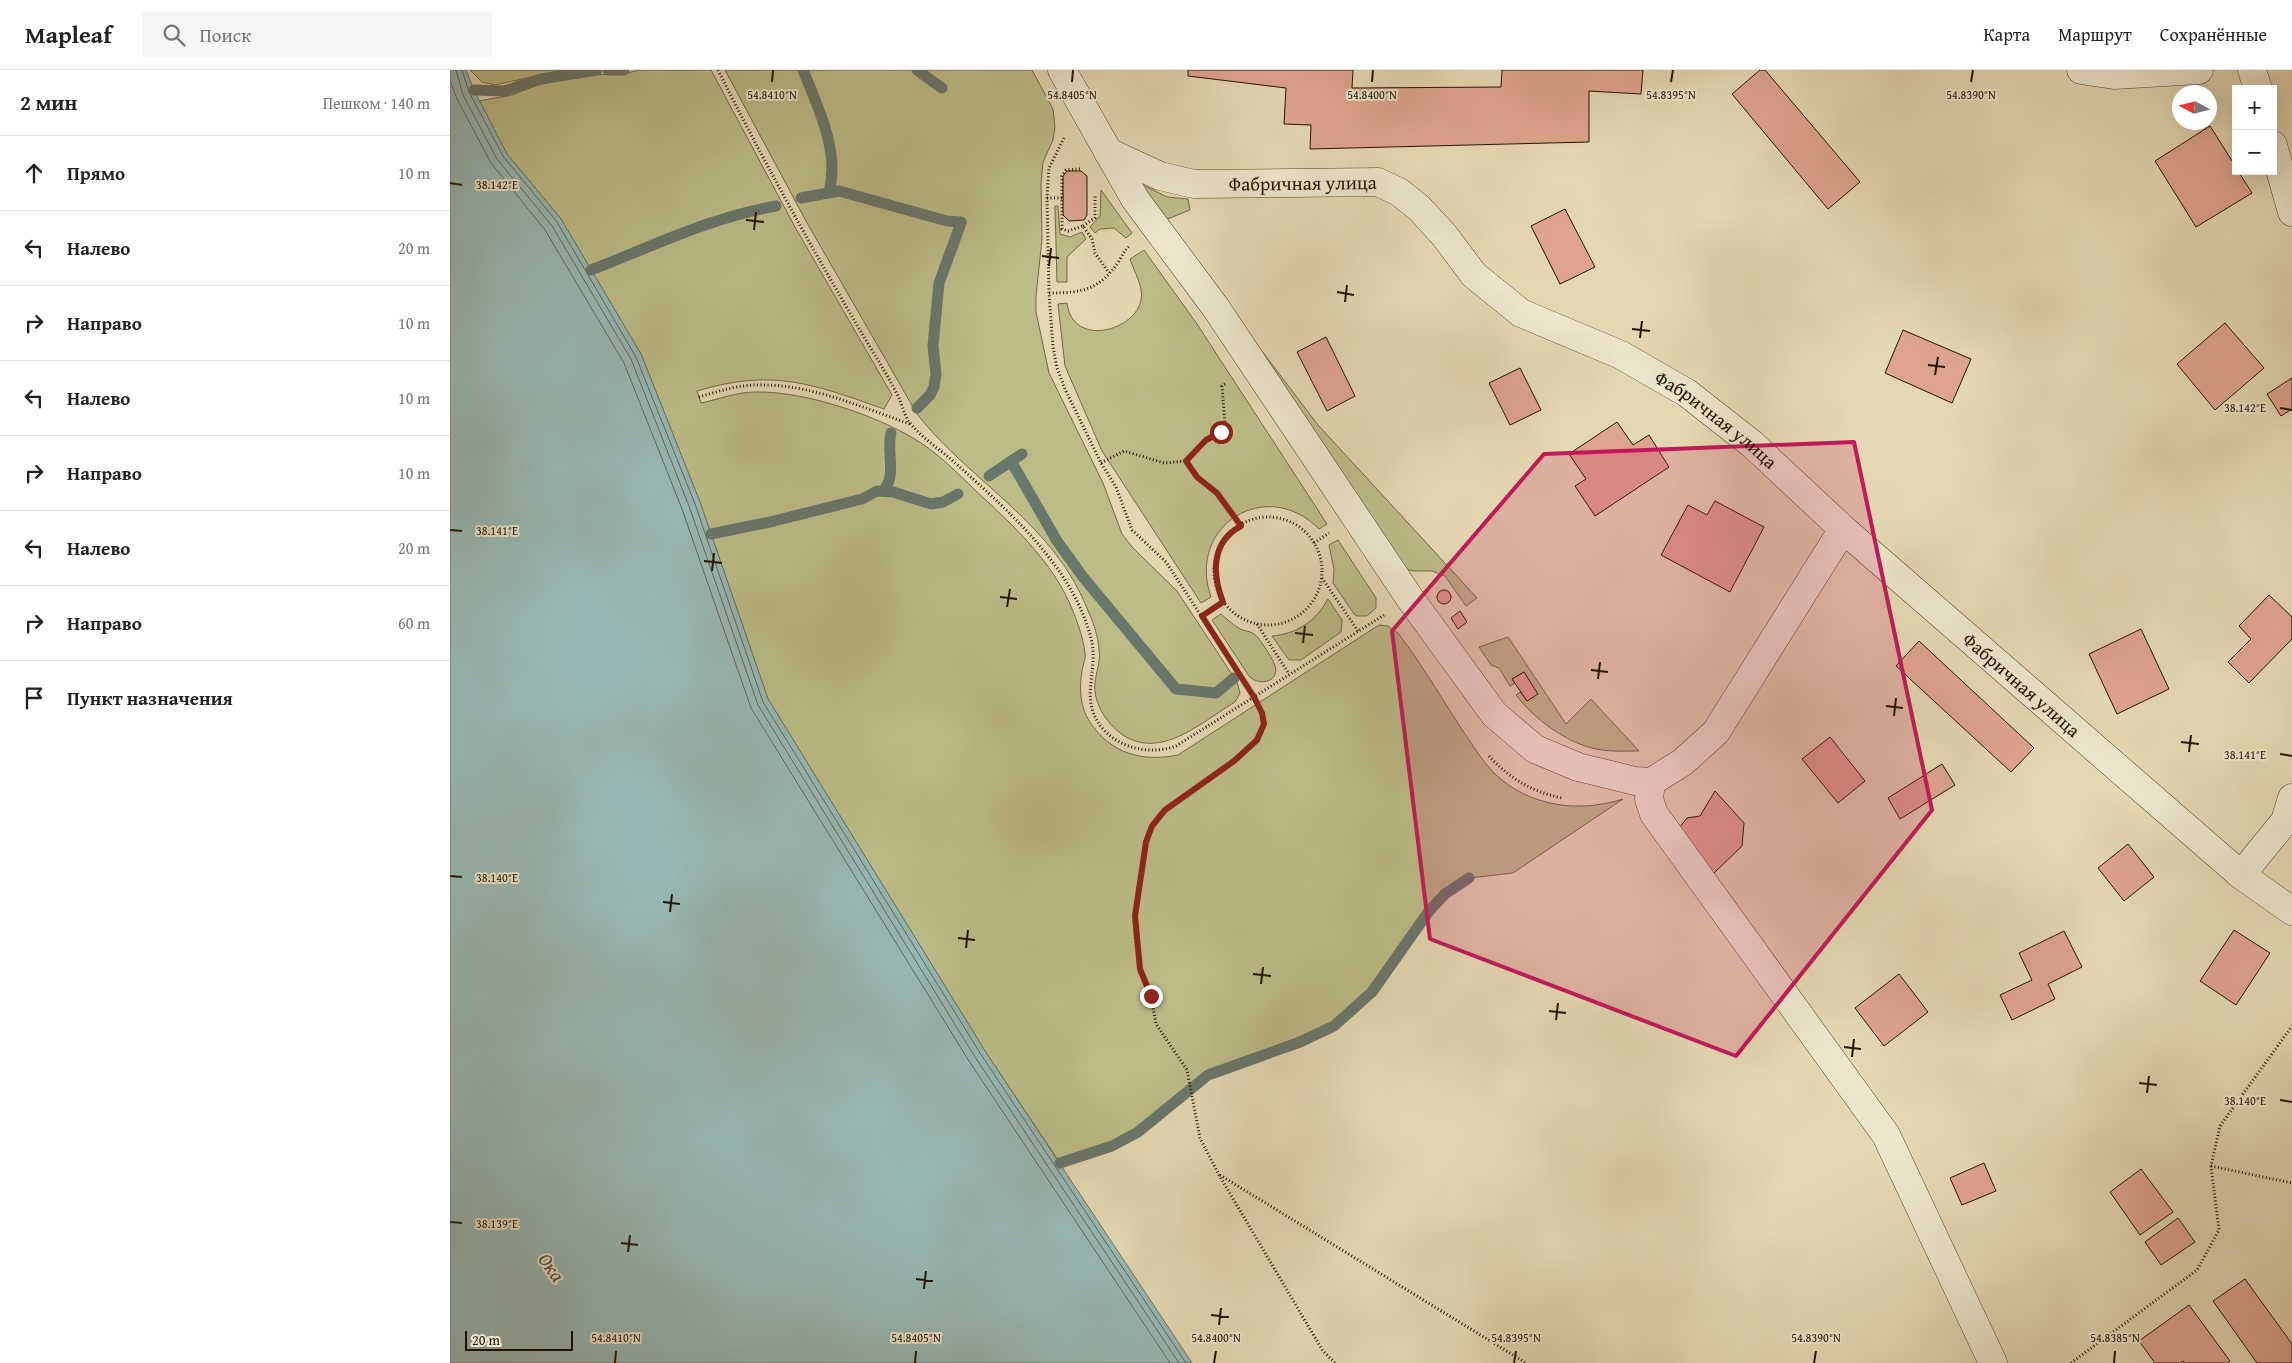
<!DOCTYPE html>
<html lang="ru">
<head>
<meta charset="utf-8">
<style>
  body { margin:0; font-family:"Gentium Book Plus",serif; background:#f6f6f6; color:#222 }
  .controls { position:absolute; right:15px; top:15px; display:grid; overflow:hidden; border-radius:0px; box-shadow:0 5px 20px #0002 }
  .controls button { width:45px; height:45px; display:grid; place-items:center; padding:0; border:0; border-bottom:1px solid #e0e0e0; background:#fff; color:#222; font:25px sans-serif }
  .compass { position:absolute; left:1722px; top:15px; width:45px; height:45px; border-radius:50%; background:#fff; box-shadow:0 5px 20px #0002; rotate:277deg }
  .scale { position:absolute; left:15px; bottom:12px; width:108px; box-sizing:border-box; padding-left:5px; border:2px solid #241300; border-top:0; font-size:14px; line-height:18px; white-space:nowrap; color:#241300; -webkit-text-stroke:4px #ede6cd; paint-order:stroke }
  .stop { position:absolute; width:15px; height:15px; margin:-11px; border:4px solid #8f2418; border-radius:50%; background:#fff }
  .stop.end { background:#8f2418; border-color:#fff; box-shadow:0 1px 5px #0008 }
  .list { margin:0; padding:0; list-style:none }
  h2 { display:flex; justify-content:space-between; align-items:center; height:65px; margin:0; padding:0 20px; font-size:21px }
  h2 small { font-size:16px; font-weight:400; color:#767676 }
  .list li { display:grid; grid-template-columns:32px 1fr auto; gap:15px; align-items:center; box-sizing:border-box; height:75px; padding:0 20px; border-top:1px solid #e0e0e0 }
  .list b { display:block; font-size:19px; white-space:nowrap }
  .list em { font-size:16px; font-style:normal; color:#767676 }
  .icon { flex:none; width:28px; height:28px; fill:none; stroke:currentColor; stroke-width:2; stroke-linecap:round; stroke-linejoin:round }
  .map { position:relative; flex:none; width:1842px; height:1293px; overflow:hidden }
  header { display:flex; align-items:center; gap:30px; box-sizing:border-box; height:70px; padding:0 25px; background:#fff; border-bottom:1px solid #e0e0e0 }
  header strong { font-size:24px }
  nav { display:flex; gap:28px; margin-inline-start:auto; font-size:18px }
  .search { width:350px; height:45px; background:#f6f6f6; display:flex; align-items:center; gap:12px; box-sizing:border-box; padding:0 18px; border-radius:0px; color:#767676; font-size:19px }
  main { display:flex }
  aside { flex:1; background:#fff }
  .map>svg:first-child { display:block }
</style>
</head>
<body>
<header>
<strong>Mapleaf</strong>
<div class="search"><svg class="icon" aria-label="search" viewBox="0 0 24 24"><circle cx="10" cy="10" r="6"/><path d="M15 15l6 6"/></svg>Поиск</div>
<nav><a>Карта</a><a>Маршрут</a><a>Сохранённые</a></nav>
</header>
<main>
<aside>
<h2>2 мин<small>Пешком · 140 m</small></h2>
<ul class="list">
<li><svg class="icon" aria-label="ahead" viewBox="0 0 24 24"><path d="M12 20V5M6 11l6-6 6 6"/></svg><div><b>Прямо</b></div><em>10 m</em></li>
<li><svg class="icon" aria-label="left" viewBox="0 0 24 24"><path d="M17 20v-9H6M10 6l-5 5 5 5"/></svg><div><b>Налево</b></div><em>20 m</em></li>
<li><svg class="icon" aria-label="right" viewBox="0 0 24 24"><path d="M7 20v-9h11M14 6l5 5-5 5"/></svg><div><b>Направо</b></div><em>10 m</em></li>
<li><svg class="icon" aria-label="left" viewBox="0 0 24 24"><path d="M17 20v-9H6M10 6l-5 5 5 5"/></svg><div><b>Налево</b></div><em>10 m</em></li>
<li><svg class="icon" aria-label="right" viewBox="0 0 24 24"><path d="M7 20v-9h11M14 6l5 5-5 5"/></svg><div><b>Направо</b></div><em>10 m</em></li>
<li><svg class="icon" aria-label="left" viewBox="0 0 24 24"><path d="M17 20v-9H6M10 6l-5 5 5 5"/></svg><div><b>Налево</b></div><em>20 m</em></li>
<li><svg class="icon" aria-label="right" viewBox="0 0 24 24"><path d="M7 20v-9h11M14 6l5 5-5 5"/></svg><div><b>Направо</b></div><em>60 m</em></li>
<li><svg class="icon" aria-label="arrive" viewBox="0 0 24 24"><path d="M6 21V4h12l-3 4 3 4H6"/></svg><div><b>Пункт назначения</b></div></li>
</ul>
</aside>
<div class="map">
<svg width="1842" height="1293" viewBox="0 0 1842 1293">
  <rect width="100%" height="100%" fill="#e4d8b2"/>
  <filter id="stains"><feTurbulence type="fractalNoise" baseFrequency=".004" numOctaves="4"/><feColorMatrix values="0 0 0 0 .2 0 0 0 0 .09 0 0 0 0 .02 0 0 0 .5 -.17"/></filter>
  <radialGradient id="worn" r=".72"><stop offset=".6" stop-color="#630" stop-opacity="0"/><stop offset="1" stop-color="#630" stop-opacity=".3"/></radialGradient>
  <!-- green -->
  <g fill="#bcbc87" stroke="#706844">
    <path d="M20,0H113L45,15L32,12Z"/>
    <path d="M189,0H261L345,157L442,325L434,339C363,314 323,298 247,321L251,333C270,329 287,322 306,322C356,321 433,347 474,375C497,391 518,414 539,433C569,461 602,494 619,532C626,548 633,566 635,583C636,588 633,595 632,601C629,618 630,638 640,652C661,684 692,692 728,685L929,555L938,556L948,563C971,593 990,626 1011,658C1022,674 1032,691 1045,704C1080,737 1129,743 1173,729L1063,803L1019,808L995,824L979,841L922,922L884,956L850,972L758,1005L688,1062L662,1076L610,1093L535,981L318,629L250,432L191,284L111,149L57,84L29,31L62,25L95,12L128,6L177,3Z"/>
    <path d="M275,0H582L603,39L605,57L603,70L593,92L591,114L592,169L586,226V242L599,303L653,413L672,464L683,478L727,521L787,612L790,623L785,632C753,651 714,688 676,667C658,656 643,634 645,613C646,602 651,591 649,579C648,567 644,554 639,543C605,453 522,414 467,344L356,151Z"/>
    <path d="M689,113L717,127L738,129L740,140L715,150Z"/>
    <path d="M651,120L682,163L676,168L664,158L650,159L645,163L640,157L650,146Z"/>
    <path d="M605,136H608L610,164L620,167L632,162L636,169L617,187V212H607Z"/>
    <path d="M694,180L747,254L877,454L869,459C817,406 736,455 761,527L751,533L652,381L615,296L608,234L617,233C623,279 686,260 691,230C694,217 684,202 680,189Z"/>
    <path d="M808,276L868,355L1027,528L1016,536L995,506L982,501H964L955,499L805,277Z"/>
    <path d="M888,470L926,528V538L917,546H907L904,544L883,513L884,499L879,475Z"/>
    <path d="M878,529L892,550L891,562L851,590H839L822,566C847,564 866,551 878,529Z"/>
    <path d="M771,544C777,549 783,555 790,559C794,561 800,561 804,564C809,567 822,588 824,593C832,610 811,618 799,606L762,550Z"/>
    <path d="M1058,567L1116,654L1141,629L1189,681C1175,681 1160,682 1146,679C1117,673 1084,649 1066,625L1070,622L1077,631L1087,624L1074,602L1062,609L1065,613L1060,616L1049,598L1041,595L1029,577Z"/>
  </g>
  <!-- water -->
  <path fill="#97b8b4" stroke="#69766c" d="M0,0H16L24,20L57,84L111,149L191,284L250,432L318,629L535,981L742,1293H0Z"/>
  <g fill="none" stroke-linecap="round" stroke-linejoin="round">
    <!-- shore -->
    <g stroke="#5e665a" stroke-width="1">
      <path d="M6,0L13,25L47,89L102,156L181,289L239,436L308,635L525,987L729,1293"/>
      <path d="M12,0L19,22L53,86L107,152L186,287L245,434L313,632L530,983L736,1293"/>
      <path d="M0,10L7,29L41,93L95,160L174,293L232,439L301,638L519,991L720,1293"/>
    </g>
    <!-- stream -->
    <g stroke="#69766c" stroke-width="11">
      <path d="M158,0H174"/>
      <path d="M353,0C368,38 390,81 379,122"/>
      <path d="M467,0L492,18"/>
      <path d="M24,20L54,21L91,9L147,0"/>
      <path d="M351,128L389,121L497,151L511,152"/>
      <path d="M141,200C201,177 261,147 326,136"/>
      <path d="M467,338L480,325L484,317L486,304L483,276L489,213L511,153"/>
      <path d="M561,391L607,471L633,507L726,619L766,623L784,608"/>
      <path d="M539,406L572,384"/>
      <path d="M434,420C447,404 436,382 441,363"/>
      <path d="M261,464L320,452L412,429L427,421L443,422L481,434L493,432L508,424"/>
      <path d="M610,1093L662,1076L688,1062L758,1005L850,972L884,956L922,922L979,841L995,824L1019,808"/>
    </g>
  </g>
  <!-- building -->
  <g fill="#dfa48e" stroke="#241300">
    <path d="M738,0H903L902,18L1051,17L1052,0H1193L1191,24L1139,21V72L860,79L861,55L834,54L836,18L738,6Z"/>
    <path d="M1310,0H1315L1410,112L1378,139L1282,24Z"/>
    <path d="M1760,56L1786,97V101H1788L1802,123L1746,157L1705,91Z"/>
    <path d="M617,101H631L637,106V145L634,150L619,151L613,145V106Z"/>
    <path d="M1115,139L1145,197L1110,214L1081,156Z"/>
    <path d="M1775,253L1814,298L1765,340L1727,294Z"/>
    <path d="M1453,260L1521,289L1502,333L1435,303Z"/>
    <path d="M876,267L905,326L877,341L847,282Z"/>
    <path d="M1070,298L1091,340L1060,355L1039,313Z"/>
    <path d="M1842,308V339L1831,346L1817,324Z"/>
    <path d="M1167,352L1183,375L1199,365L1219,397L1145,446L1125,416L1136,409L1119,384Z"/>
    <path d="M1265,431L1314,457L1280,522L1211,485L1238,435L1257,445Z"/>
    <circle cx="994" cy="527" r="7"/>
    <path d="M1819,525L1842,547V569L1799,613L1778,592L1801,569L1789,556Z"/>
    <path d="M1010,541L1017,552L1008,559L1001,548Z"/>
    <path d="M1691,559L1719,619L1667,644L1639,584Z"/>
    <path d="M1469,571L1584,678L1561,702L1446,596Z"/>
    <path d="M1074,602L1088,624L1077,631L1062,609Z"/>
    <path d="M1380,667L1415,711L1388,733L1352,689Z"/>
    <path d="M1492,694L1505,715L1450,749L1438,728Z"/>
    <path d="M1265,721L1294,753L1292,776L1263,804L1229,758L1237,748L1250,746Z"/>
    <path d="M1678,774L1704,807L1674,831L1648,798Z"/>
    <path d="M1784,860L1820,883L1786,935L1750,911Z"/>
    <path d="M1614,861L1632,897L1598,914L1605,929L1562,950L1550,925L1582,910L1569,883Z"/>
    <path d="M1449,904L1478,942L1434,976L1405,938Z"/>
    <path d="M1534,1093L1546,1121L1512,1135L1500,1108Z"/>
    <path d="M1691,1099L1723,1142L1690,1165L1660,1122Z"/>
    <path d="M1728,1148L1745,1172L1711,1195L1695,1172Z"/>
    <path d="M1795,1209L1842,1274V1293H1807L1763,1231Z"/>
    <path d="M1739,1235L1780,1291L1778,1293H1734L1733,1291L1731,1293H1705L1689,1271Z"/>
  </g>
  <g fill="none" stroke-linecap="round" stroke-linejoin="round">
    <defs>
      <g id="minor">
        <path d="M612,0L685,129L766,238L959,527L1044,644L1085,679L1128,697L1185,711L1201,712"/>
        <path d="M1631,0L1664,5L1749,0"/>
        <path d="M1802,0L1808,19"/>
        <path d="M1823,75L1842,142"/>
        <path id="s1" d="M658,82L710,106L744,114L928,112L949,122L969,138L994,165L1024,205L1071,243L1171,285L1237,323L1302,374L1393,459L1791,805L1842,841"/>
        <path d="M1393,459L1266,662L1233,692L1201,712L1199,729L1204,744L1436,1065L1543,1293"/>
        <path d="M1791,805L1835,751L1842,728"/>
      </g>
    </defs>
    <!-- minor casing -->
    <use href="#minor" stroke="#54442c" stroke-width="29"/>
    <!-- path -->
    <g stroke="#241300" stroke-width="3" stroke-dasharray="1 2.5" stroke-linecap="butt">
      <path d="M268,0C315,94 366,186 420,277C429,292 438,306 446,322C452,332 453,344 460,353C471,367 489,379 502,390C544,428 587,465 617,513C628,531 638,553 642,573C648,605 628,631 654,660C671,679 702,685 726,676L934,545"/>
      <path d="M614,68L599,98L597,128L599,223L603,277L607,298L615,319L651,393L666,417L682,460L716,492L804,627L812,643L814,654L807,670L784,691L715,740L702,757L696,772L685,845V866L690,899L701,926L706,954L737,1000L750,1068L769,1105L873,1281L885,1293"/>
      <path d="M630,99L616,100L612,106V159L618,161L633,156L642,169L645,183L659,203"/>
      <path d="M597,128H612"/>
      <path d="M633,156L645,148V126"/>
      <path d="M599,223C632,223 650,220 669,191C673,185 674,180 680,176"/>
      <path d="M249,327C263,323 278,318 293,316C350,309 408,336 460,354"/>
      <path d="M736,391L747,407L767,423L791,456"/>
      <path d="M651,393L674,381L714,393L736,391L756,370L771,362L775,354L772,316L777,313"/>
      <circle cx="818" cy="501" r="54"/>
      <path d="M864,473L879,463"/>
      <path d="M872,508L908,561"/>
      <path d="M752,546L773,532"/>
      <path d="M807,554L839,604"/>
      <path d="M1039,686C1059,708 1082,722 1112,728"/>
      <path d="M1761,1096L1842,1113"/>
      <path d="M770,1105L1076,1293"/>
      <path d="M1621,1293L1747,1200L1769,1160L1761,1096L1770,1056L1842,956"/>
    </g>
    <!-- minor -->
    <use href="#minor" stroke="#ede6cd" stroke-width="28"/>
  </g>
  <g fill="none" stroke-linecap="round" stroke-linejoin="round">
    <!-- route -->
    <path stroke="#8f2418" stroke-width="6" d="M701,926L690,899L685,846L696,772L702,756L715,740L784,691L807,670L814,654L812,643L804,627L752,546L773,532C762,504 761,472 791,456L767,423L747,407L736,391L756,370L771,362"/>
  </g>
  <!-- marked area -->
  <path fill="#c2185b" fill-opacity="0.2" stroke="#c2185b" stroke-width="4" stroke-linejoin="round" d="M1404,372L1482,740L1286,986L980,869L942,561L1094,384Z"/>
  <!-- ticks -->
  <path fill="none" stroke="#241300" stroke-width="2" d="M322,12L323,0M622,12L623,0M922,12L923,0M1221,12L1223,0M1521,12L1523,0M0,113L12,115M296,150L314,152M304,160L306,142M592,186L609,188M599,196L601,178M887,222L904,225M895,232L897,215M1182,259L1200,261M1190,268L1192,251M1478,295L1495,297M1485,305L1488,287M1830,338L1842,340M0,460L12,461M254,491L272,493M262,501L264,483M550,527L567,529M557,537L560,519M845,563L863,565M853,573L855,556M1141,600L1158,602M1148,609L1150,592M1436,636L1453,638M1444,646L1446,628M1731,672L1749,674M1739,682L1741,665M1830,684L1842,686M0,806L12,807M213,832L230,834M220,842L222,824M508,868L525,870M516,878L518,860M803,904L821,906M811,914L813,897M1099,941L1116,943M1106,950L1108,933M1394,977L1411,979M1402,987L1404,969M1689,1013L1707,1015M1697,1023L1699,1006M1830,1030L1842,1032M0,1152L12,1153M171,1173L188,1175M178,1182L180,1165M466,1209L483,1211M474,1219L476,1201M761,1245L779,1247M769,1255L771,1238M165,1293L166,1281M465,1293L466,1281M764,1293L766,1281M1064,1293L1066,1281M1364,1293L1366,1281M1664,1293L1665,1281"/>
  <g text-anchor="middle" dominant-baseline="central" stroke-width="4" stroke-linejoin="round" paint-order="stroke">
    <!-- street labels -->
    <g font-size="19" fill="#241300" stroke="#ede6cd">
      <text stroke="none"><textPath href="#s1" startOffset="201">Фабричная улица</textPath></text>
      <text stroke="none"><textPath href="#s1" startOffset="696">Фабричная улица</textPath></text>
      <text stroke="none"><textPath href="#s1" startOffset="1101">Фабричная улица</textPath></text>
    </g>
    <!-- water labels -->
    <g font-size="20" font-style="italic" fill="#4c4d3f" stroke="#ede6cd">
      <text transform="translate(102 1197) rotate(55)">Ока</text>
    </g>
  </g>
  <g font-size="12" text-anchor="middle" fill="#241300" stroke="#ede6cd" stroke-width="4" stroke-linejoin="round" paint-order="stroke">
    <text x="322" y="29">54.8410°N</text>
    <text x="622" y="29">54.8405°N</text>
    <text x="922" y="29">54.8400°N</text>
    <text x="1221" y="29">54.8395°N</text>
    <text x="1521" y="29">54.8390°N</text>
    <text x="47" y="119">38.142°E</text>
    <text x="1795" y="342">38.142°E</text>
    <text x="47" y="465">38.141°E</text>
    <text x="1795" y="689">38.141°E</text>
    <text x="47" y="812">38.140°E</text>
    <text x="1795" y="1035">38.140°E</text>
    <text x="47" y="1158">38.139°E</text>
    <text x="166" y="1272">54.8410°N</text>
    <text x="466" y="1272">54.8405°N</text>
    <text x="766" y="1272">54.8400°N</text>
    <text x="1066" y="1272">54.8395°N</text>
    <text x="1366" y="1272">54.8390°N</text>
    <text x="1665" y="1272">54.8385°N</text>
  </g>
  <rect width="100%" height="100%" filter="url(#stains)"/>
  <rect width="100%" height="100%" fill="url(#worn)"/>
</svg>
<div class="controls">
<button>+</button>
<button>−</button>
</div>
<svg class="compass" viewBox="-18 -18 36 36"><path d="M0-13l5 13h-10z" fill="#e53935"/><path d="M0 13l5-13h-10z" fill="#767676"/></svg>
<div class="scale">20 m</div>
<div class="stop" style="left:771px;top:362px"></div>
<div class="stop end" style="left:701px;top:926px"></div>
</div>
</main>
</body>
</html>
